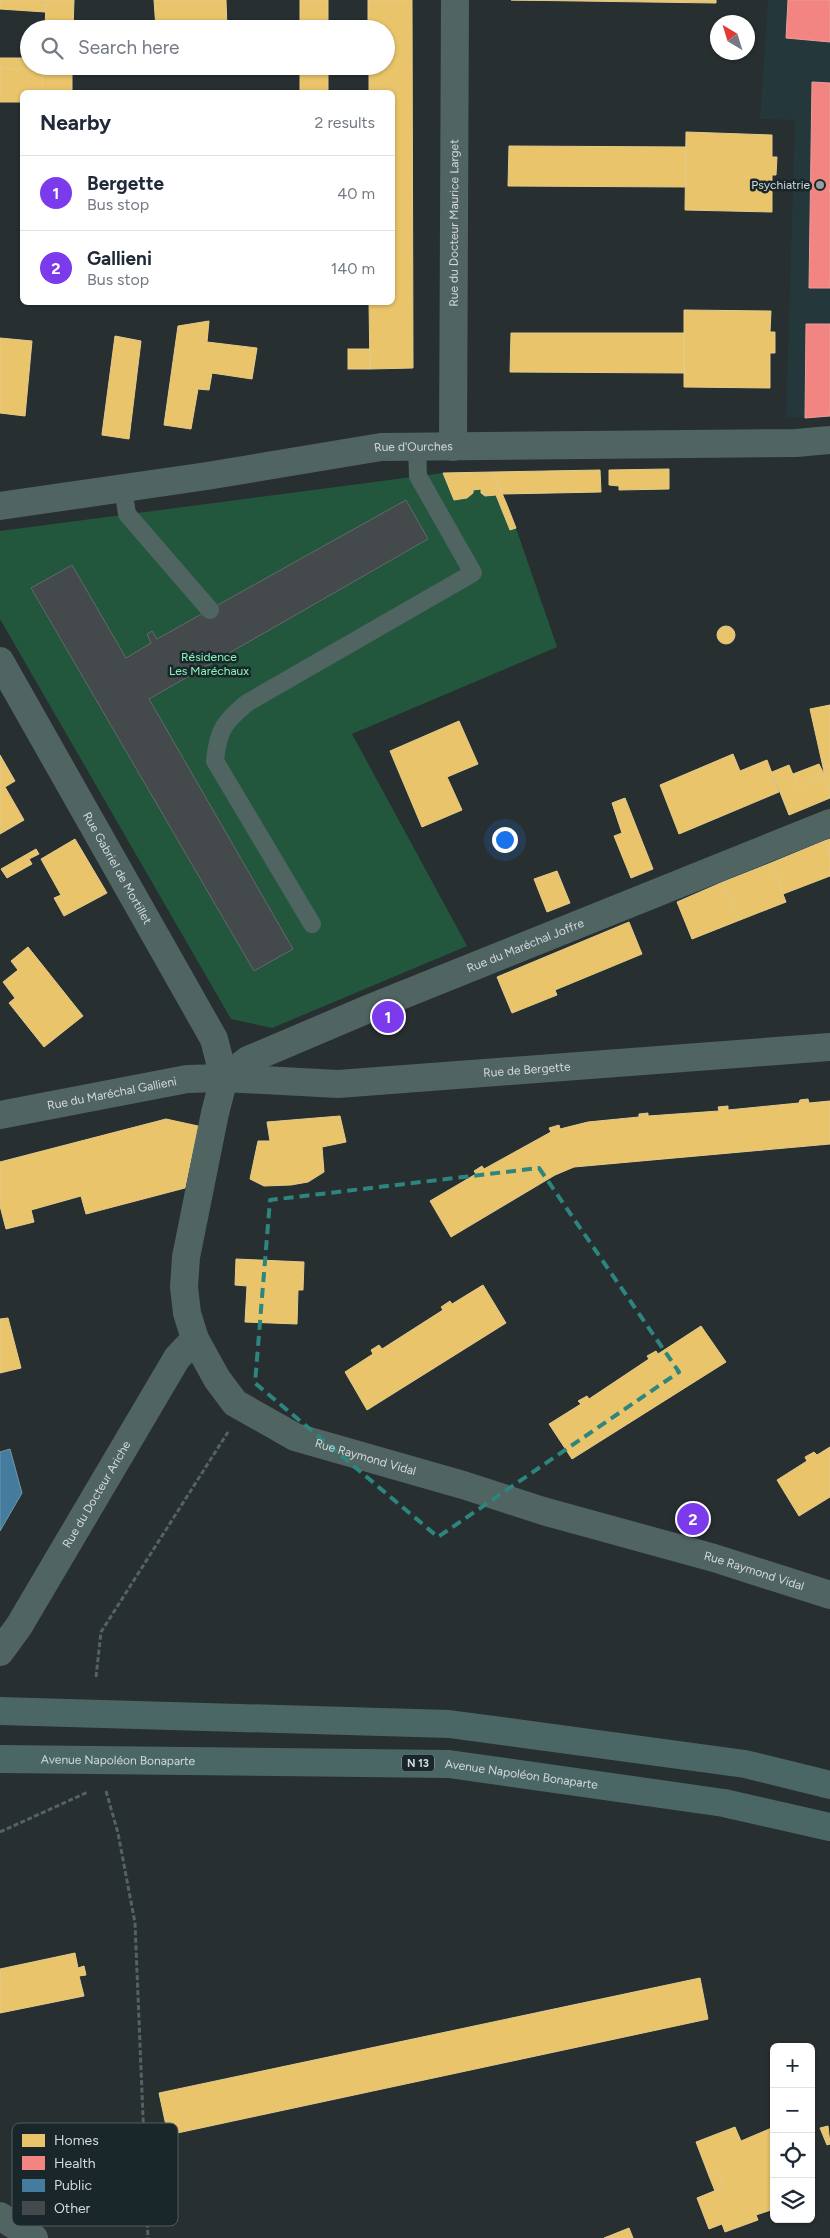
<!DOCTYPE html>
<html lang="en">
<head>
<meta charset="utf-8">
<style>
  body { margin:0; font-family:Figtree,sans-serif; background:#f2f2f3; color:#1f2937 }
  .controls { position:absolute; right:15px; bottom:15px; display:grid; overflow:hidden; border-radius:8px; box-shadow:0 1px 4px #0004 }
  .controls button { width:45px; height:45px; display:grid; place-items:center; padding:0; border:0; border-bottom:1px solid #e0e1e3; background:#fff; color:#1f2937; font:25px sans-serif }
  .compass { position:absolute; left:710px; top:15px; width:45px; height:45px; border-radius:50%; background:#fff; box-shadow:0 1px 4px #0004; rotate:322deg }
  .you { position:absolute; left:504px; top:839px; width:18px; height:18px; margin:-12px; border:4px solid #fff; border-radius:50%; background:#1a73e8; box-shadow:0 0 0 8px #1a73e833 }
  .badge { display:grid; place-items:center; width:32px; height:32px; border-radius:50%; background:#7c3aed; color:#fff; font-size:16px; font-weight:700 }
  .pin { position:absolute; translate:-50% -50%; border:2px solid #fff; box-shadow:0 1px 5px #0006 }
  .list { margin:0; padding:0; list-style:none }
  h2 { display:flex; justify-content:space-between; align-items:center; height:65px; margin:0; padding:0 20px; font-size:21px }
  h2 small { font-size:16px; font-weight:400; color:#747a83 }
  .list li { display:grid; grid-template-columns:32px 1fr auto; gap:15px; align-items:center; box-sizing:border-box; height:75px; padding:0 20px; border-top:1px solid #e0e1e3 }
  .list b { display:block; font-size:19px; white-space:nowrap }
  .list p { margin:0; font-size:16px; white-space:nowrap; color:#747a83 }
  .list em { font-size:16px; font-style:normal; color:#747a83 }
  .icon { flex:none; width:28px; height:28px; fill:none; stroke:currentColor; stroke-width:2; stroke-linecap:round; stroke-linejoin:round }
  .map { position:relative; flex:none; width:830px; height:2238px; overflow:hidden }
  .search { position:absolute; background:#fff; box-shadow:0 1px 4px #0004; left:20px; top:20px; width:375px; height:55px; display:flex; align-items:center; gap:12px; box-sizing:border-box; padding:0 18px; border-radius:28px; color:#747a83; font-size:19px }
  .panel { position:absolute; background:#fff; box-shadow:0 1px 4px #0004; left:20px; top:90px; width:375px; height:215px; border-radius:8px }
  .map>svg:first-child { display:block }
</style>
</head>
<body>
<div class="map">
<svg width="830" height="2238" viewBox="0 0 830 2238">
  <rect width="100%" height="100%" fill="#282f30"/>
  <!-- built -->
  <path fill="#24373b" d="M768,0H830V416L786,418L795,120L760,119Z"/>
  <!-- green -->
  <path fill="#22573e" d="M493,472L516,528L557,647L352,734L467,946L272,1028L231,1019L0,619V531L443,473Z"/>
  <!-- homes -->
  <g fill="#e9c46a" stroke="#e2cb8c">
    <path d="M0,0H46L45,12L0,9Z"/>
    <path d="M46,0H74L73,29H45Z"/>
    <path d="M154,0H226L227,28L156,29Z"/>
    <rect x="300" y="0" width="28" height="29"/>
    <path d="M368,0H412L413,368L370,369L369,302H392V92H369V66H386V29H368Z"/>
    <path d="M511,0H716V3Z"/>
    <path d="M0,58H29V66H43V70L0,68Z"/>
    <path d="M43,66H72V92H42Z"/>
    <path d="M164,66H220V68L164,71Z"/>
    <rect x="300" y="66" width="28" height="26"/>
    <path d="M0,68L43,70L42,92H22V102H0Z"/>
    <path d="M686,132L772,135V157H777L776,175H772V212L685,210Z"/>
    <path d="M509,146L686,147V187L508,186Z"/>
    <path d="M684,310L771,311L770,332H775V353H770V388L684,387Z"/>
    <path d="M209,321L207,342L257,348L252,379L212,373L209,390L198,389L191,429L164,425L178,326Z"/>
    <path d="M511,333H684V373L510,372Z"/>
    <path d="M115,336L141,341L129,439L102,435V434Z"/>
    <path d="M0,338L32,341L25,416L0,413Z"/>
    <rect x="348" y="349" width="22" height="20"/>
    <path d="M669,469V489L619,490V486L609,485V470Z"/>
    <path d="M600,470L601,492L502,494L493,472Z"/>
    <path d="M493,472L507,505L516,528L510,530L496,495L485,496L481,493V489L473,490V493L467,498L454,500L443,473Z"/>
    <circle cx="726" cy="635" r="9"/>
    <path d="M830,705V766L823,767L810,709Z"/>
    <path d="M459,721L478,764L447,777L462,810L422,827L390,751Z"/>
    <path d="M733,754L740,771L767,760L779,792L679,834L660,785Z"/>
    <path d="M0,755L15,781L5,787L24,820L0,834Z"/>
    <path d="M819,764L825,776L798,787L793,774Z"/>
    <path d="M789,765L798,787L825,776L827,789L830,788V798L789,815L772,772Z"/>
    <path d="M830,766V788L827,789L823,767Z"/>
    <path d="M625,798L653,869L631,878L614,836L622,833L612,803Z"/>
    <path d="M75,839L107,893L64,916L54,898L61,895L41,859Z"/>
    <path d="M830,839V855L824,841Z"/>
    <path d="M824,841L830,855V876L783,894L771,863Z"/>
    <path d="M36,849L39,854L29,859L32,864L7,878L1,869Z"/>
    <path d="M771,863L786,902L740,920L723,882Z"/>
    <path d="M557,871L570,903L547,912L534,879Z"/>
    <path d="M723,882L740,920L692,939L677,902Z"/>
    <path d="M629,922L642,954L555,990L557,995L512,1013L497,977Z"/>
    <path d="M28,947L83,1016L44,1047L9,1003L15,998L3,982L18,970L11,961Z"/>
    <path d="M808,1099L809,1103L830,1101V1144L574,1167L555,1175L451,1237L430,1201L476,1174L474,1171L482,1166L484,1169L551,1132L549,1128L559,1125L560,1129L588,1122L639,1117V1114L648,1113V1116L719,1111L718,1107L728,1106V1110L799,1103L800,1100Z"/>
    <path d="M340,1116L346,1142L322,1147L324,1172L308,1182L291,1185L264,1186L250,1179L258,1141H270L267,1122Z"/>
    <path d="M166,1119L198,1126L185,1188L86,1214L81,1196L31,1210L34,1222L6,1229L0,1206V1162Z"/>
    <path d="M236,1259L304,1262L303,1290H298L297,1324L245,1322L247,1286L235,1285Z"/>
    <path d="M483,1285L506,1323L367,1410L345,1372L373,1354L371,1350L379,1345L382,1349L443,1310L441,1307L450,1301L452,1304Z"/>
    <path d="M8,1318L21,1368L0,1373V1319Z"/>
    <path d="M701,1326L726,1362L572,1459L549,1424L581,1404L578,1401L587,1396L589,1399L649,1359L647,1356L656,1351L658,1354Z"/>
    <path d="M830,1447V1497L799,1516L777,1480L807,1461L805,1457L814,1452L817,1455Z"/>
    <path d="M75,1953L78,1968L84,1966L86,1975L79,1976L84,1996L0,2013V1969Z"/>
    <path d="M700,1978L708,2019L168,2135L159,2093Z"/>
    <path d="M828,2126L830,2144L827,2145L820,2128Z"/>
    <path d="M735,2127L741,2141L774,2127V2209L756,2215L758,2220L725,2232L722,2224L709,2229L697,2198L719,2189L722,2180L719,2172L709,2176L696,2142Z"/>
    <path d="M719,2172L722,2180L719,2189L715,2191L709,2176Z"/>
    <path d="M629,2228L633,2238H604Z"/>
  </g>
  <!-- health -->
  <g fill="#f28482" stroke="#e89e9d">
    <path d="M788,0H830V42L786,38Z"/>
    <path d="M812,82L830,83V288H809Z"/>
    <path d="M806,324H830V416L805,418Z"/>
  </g>
  <!-- public -->
  <path fill="#457b9d" stroke="#6f98b0" d="M10,1449L22,1493L0,1531V1452Z"/>
  <!-- building -->
  <path fill="#44494b" stroke="#63686a" d="M406,500L428,539L149,699L293,949L254,971L31,588L72,565L126,658L151,643L147,634L152,631L157,639Z"/>
  <g fill="none" stroke-linecap="round" stroke-linejoin="round">
    <!-- path -->
    <g stroke="#536361" stroke-width="3" stroke-dasharray="5 2.5" stroke-linecap="butt">
      <path d="M96,1677L101,1632L228,1432"/>
      <path d="M106,1791L118,1833L135,1923L148,2238"/>
      <path d="M0,1832L88,1792"/>
    </g>
    <!-- service -->
    <g stroke="#506462" stroke-width="18">
      <path d="M123,488L127,514L210,610"/>
      <path d="M312,924L215,761C218,730 224,722 247,703L473,573L418,476L417,447"/>
    </g>
    <!-- minor -->
    <g stroke="#506462" stroke-width="28">
      <path id="s1" d="M453,447L455,0"/>
      <path id="s2" d="M0,506L207,476L381,447L796,443L830,440"/>
      <path id="s3" d="M224,1078L248,1060L368,1009L830,823"/>
      <path id="s4" d="M0,1115L187,1079L224,1078L338,1084L830,1047"/>
      <path id="s5" d="M0,1652L19,1626L177,1358L195,1339"/>
    </g>
    <!-- tertiary -->
    <g stroke="#506462" stroke-width="28">
      <path id="s6" d="M0,661L214,1039L224,1078L215,1113L186,1257L184,1287L187,1313L195,1339L217,1379L235,1403L295,1437L463,1485L543,1511L714,1558L830,1595"/>
      <path d="M0,2216L34,2238"/>
    </g>
    <!-- primary -->
    <g stroke="#4b6765" stroke-width="28">
      <path d="M0,1711L449,1724L745,1764L830,1785"/>
      <path id="s7" d="M0,1759L449,1764L724,1803L830,1827"/>
    </g>
  </g>
  <!-- marked area -->
  <path fill="none" stroke="#2c857e" stroke-width="4" stroke-dasharray="10 6" stroke-linejoin="round" d="M539,1168L679,1372L438,1537L255,1383L270,1200Z"/>
  <!-- markers -->
  <circle fill="#969ea0" stroke="#1a272a" stroke-width="2" cx="820" cy="185" r="5"/>
  <g text-anchor="middle" dominant-baseline="central" stroke-width="5" stroke-linejoin="round" paint-order="stroke">
    <!-- shield labels -->
    <rect fill="#1a272a" stroke="#9ba4a7" stroke-width="1" x="402" y="1754.5" width="32" height="17" rx="4"/>
    <g font-size="11" font-weight="bold" fill="#d2dadc">
      <text x="418" y="1763">N 13</text>
    </g>
    <!-- poi labels -->
    <g font-size="12" fill="#d2dadc" stroke="#1a272a" text-anchor="end">
      <text x="810" y="185">Psychiatrie</text>
    </g>
    <!-- street labels -->
    <g font-size="12" fill="#d2dadc" stroke="#1a272a">
      <text stroke="none"><textPath href="#s1" startOffset="224">Rue du Docteur Maurice Larget</textPath></text>
      <text stroke="none"><textPath href="#s2" startOffset="418">Rue d'Ourches</textPath></text>
      <text stroke="none"><textPath href="#s6" startOffset="238">Rue Gabriel de Mortillet</textPath></text>
      <text stroke="none"><textPath href="#s3" startOffset="330">Rue du Maréchal Joffre</textPath></text>
      <text stroke="none"><textPath href="#s4" startOffset="531">Rue de Bergette</textPath></text>
      <text stroke="none"><textPath href="#s4" startOffset="114">Rue du Maréchal Gallieni</textPath></text>
      <text stroke="none"><textPath href="#s6" startOffset="959">Rue Raymond Vidal</textPath></text>
      <text stroke="none"><textPath href="#s5" startOffset="185">Rue du Docteur Ariche</textPath></text>
      <text stroke="none"><textPath href="#s6" startOffset="1364">Rue Raymond Vidal</textPath></text>
      <text stroke="none"><textPath href="#s7" startOffset="118">Avenue Napoléon Bonaparte</textPath></text>
      <text stroke="none"><textPath href="#s7" startOffset="522">Avenue Napoléon Bonaparte</textPath></text>
    </g>
    <!-- park labels -->
    <g font-size="12" fill="#89f5bb" stroke="#1a272a">
      <text x="209" y="657">Résidence<tspan x="209" dy="14">Les Maréchaux</tspan></text>
    </g>
  </g>
  <!-- legend -->
  <rect x="12" y="2123" width="166" height="103" rx="8" fill="#1a272a" stroke="#515d5f" stroke-width="1"/>
  <rect x="22" y="2134" width="23" height="13" fill="#e9c46a"/>
  <rect x="22" y="2156" width="23" height="14" fill="#f28482"/>
  <rect x="22" y="2179" width="23" height="13" fill="#457b9d"/>
  <rect x="22" y="2201" width="23" height="14" fill="#44494b"/>
  <g font-size="14" fill="#d2dadc">
    <text x="54" y="2145">Homes</text>
    <text x="54" y="2168">Health</text>
    <text x="54" y="2190">Public</text>
    <text x="54" y="2213">Other</text>
  </g>
</svg>
<div class="controls">
<button>+</button>
<button>−</button>
<button><svg class="icon" aria-label="locate" viewBox="0 0 24 24"><circle cx="12" cy="12" r="6"/><path d="M12 2v4M12 18v4M2 12h4M18 12h4"/></svg></button>
<button><svg class="icon" aria-label="layers" viewBox="0 0 24 24"><path d="M12 4l9 5-9 5-9-5zM3 14l9 5 9-5"/></svg></button>
</div>
<svg class="compass" viewBox="-18 -18 36 36"><path d="M0-13l5 13h-10z" fill="#e53935"/><path d="M0 13l5-13h-10z" fill="#747a83"/></svg>
<div class="you"></div>
<div class="pin badge" style="left:388px;top:1017px">1</div>
<div class="pin badge" style="left:693px;top:1519px">2</div>
<div class="search"><svg class="icon" aria-label="search" viewBox="0 0 24 24"><circle cx="10" cy="10" r="6"/><path d="M15 15l6 6"/></svg>Search here</div>
<section class="panel">
<h2>Nearby<small>2 results</small></h2>
<ul class="list">
<li><span class="badge">1</span><div><b>Bergette</b><p>Bus stop</p></div><em>40 m</em></li>
<li><span class="badge">2</span><div><b>Gallieni</b><p>Bus stop</p></div><em>140 m</em></li>
</ul>
</section>
</div>
</body>
</html>
